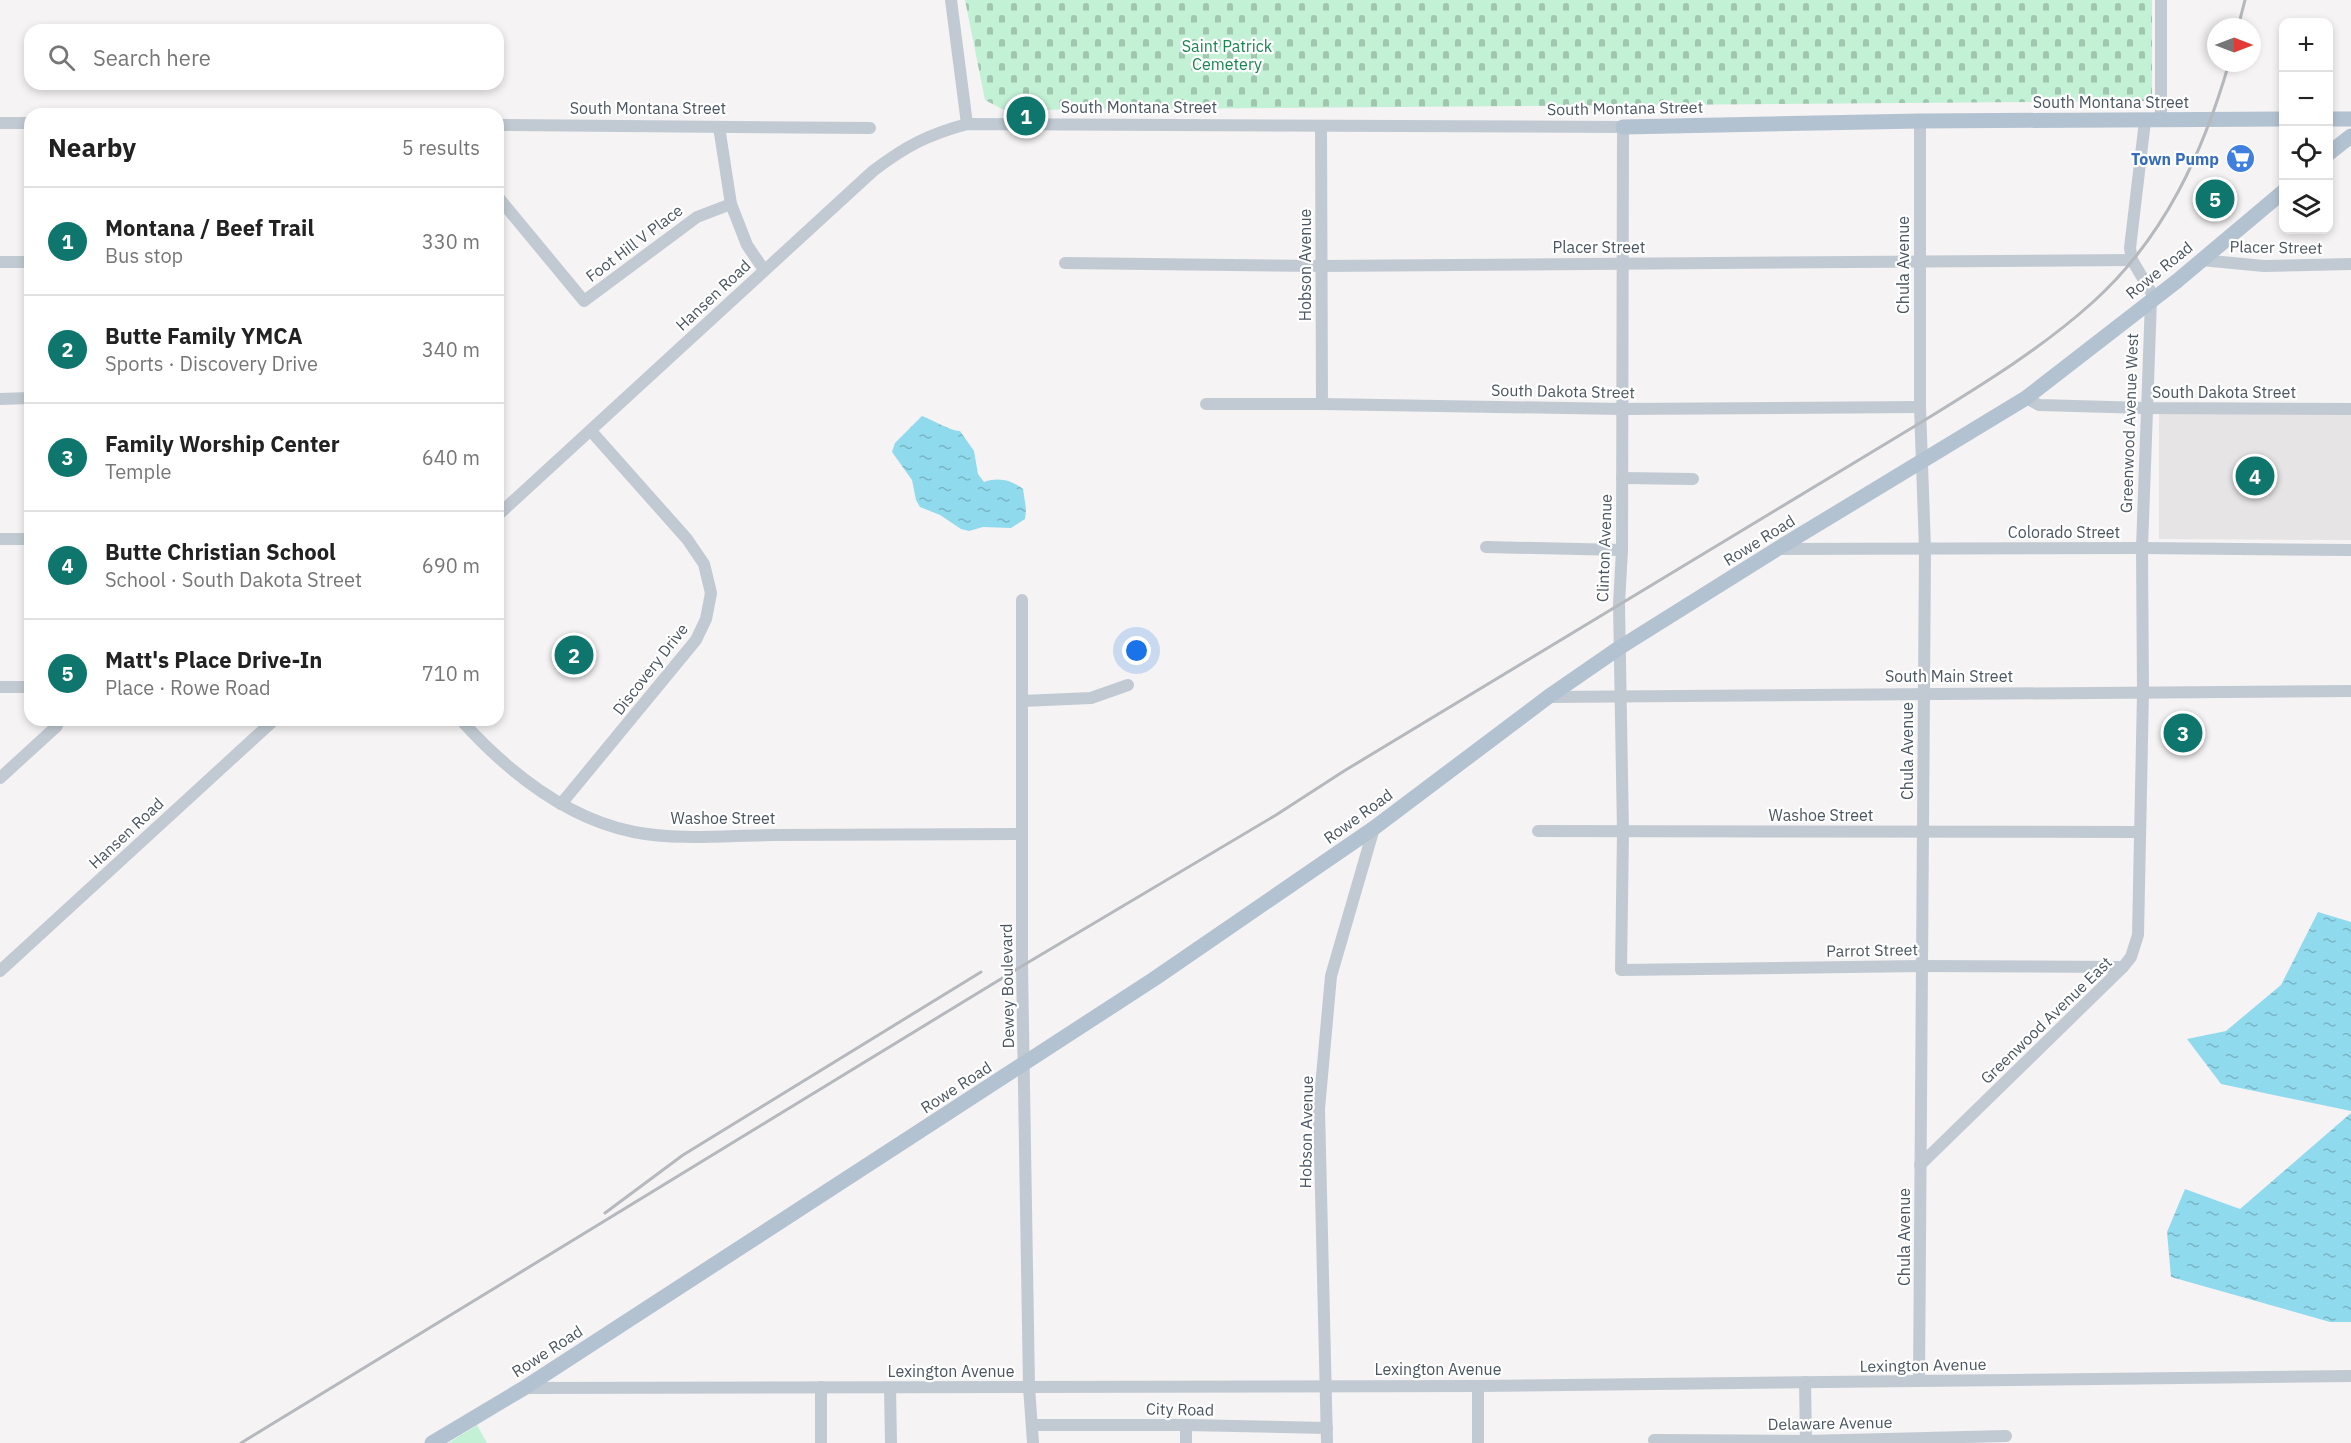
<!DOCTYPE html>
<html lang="en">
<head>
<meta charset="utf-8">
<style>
  body { margin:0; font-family:"IBM Plex Sans",sans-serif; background:#f2f2f2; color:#222 }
  .controls { position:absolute; right:18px; top:18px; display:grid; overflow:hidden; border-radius:12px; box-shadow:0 3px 9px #0003 }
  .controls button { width:54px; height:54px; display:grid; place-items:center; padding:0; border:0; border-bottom:2px solid #e0e0e0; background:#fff; color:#222; font:30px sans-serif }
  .compass { position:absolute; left:2207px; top:18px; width:54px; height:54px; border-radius:50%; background:#fff; box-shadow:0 3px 9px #0003; rotate:90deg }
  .you { position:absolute; left:1137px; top:651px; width:21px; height:21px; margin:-15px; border:4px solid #fff; border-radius:50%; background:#1a73e8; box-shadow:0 0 0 9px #1a73e833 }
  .badge { display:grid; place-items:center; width:39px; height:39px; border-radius:50%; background:#0f766e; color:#fff; font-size:20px; font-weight:700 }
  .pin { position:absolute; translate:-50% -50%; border:3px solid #fff; box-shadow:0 2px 6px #0006 }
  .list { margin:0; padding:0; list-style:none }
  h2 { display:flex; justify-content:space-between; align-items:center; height:78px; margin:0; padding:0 24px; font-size:26px }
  h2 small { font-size:20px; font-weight:400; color:#767676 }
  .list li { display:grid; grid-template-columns:39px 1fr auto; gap:18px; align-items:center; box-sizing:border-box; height:108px; padding:0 24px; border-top:2px solid #e0e0e0 }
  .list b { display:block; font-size:22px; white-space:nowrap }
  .list p { margin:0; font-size:20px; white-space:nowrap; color:#767676 }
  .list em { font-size:20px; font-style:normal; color:#767676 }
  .icon { flex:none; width:33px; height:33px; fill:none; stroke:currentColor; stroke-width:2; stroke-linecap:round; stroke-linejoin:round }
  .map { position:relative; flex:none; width:2351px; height:1443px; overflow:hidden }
  .search { position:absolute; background:#fff; box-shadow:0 3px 9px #0003; left:24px; top:24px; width:480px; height:66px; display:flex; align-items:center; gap:15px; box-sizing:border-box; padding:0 21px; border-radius:18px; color:#767676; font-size:22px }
  .panel { position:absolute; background:#fff; box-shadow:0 3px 9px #0003; left:24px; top:108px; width:480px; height:618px; border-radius:18px }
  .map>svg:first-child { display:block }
</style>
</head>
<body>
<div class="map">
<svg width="2351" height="1443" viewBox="0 0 2351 1443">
  <defs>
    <pattern id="cemetery-stones" width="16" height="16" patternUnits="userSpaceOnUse" patternTransform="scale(1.5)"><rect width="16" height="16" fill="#c3f1d5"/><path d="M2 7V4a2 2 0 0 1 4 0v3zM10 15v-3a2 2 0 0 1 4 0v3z" fill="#a0c6b0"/></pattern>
    <pattern id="park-tufts" width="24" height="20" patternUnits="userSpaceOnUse" patternTransform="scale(1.5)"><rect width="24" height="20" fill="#c3f1d5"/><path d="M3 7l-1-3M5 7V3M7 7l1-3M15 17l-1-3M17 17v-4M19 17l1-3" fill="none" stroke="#a0c6b0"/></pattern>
    <pattern id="water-ripples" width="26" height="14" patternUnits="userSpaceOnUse" patternTransform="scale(1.5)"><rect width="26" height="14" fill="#90daee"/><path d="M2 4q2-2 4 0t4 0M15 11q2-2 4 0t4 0" fill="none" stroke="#78b4c4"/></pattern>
  </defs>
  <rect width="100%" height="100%" fill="#f5f3f3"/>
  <!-- education -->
  <path fill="#e6e4e5" d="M2159,413H2351V540L2159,539Z"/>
  <!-- cemetery -->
  <path fill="url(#cemetery-stones)" d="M965,0H2152V101L1004,110L985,100Z"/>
  <!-- park -->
  <path fill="url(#park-tufts)" d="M477,1425L487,1443H448L450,1442Z"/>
  <!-- water -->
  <g fill="url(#water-ripples)">
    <path d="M922,416C933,420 950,431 960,431L974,451L978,474L984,482C999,477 1011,480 1023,489L1026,509L1025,519L1011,528L983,527L969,531L961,529L940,515L920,507L916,500L912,480L892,452L895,443Z"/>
    <path d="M2318,912L2351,922V1111L2221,1084L2187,1039L2226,1031L2281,985Z"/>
    <path d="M2351,1113V1322H2330L2171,1277L2167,1232L2185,1189L2240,1209Z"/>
  </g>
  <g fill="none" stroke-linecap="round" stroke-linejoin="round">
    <!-- minor -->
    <g stroke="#c1cad2" stroke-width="12">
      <path d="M951,0L967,124"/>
      <path d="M2161,120V0"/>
      <path d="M2145,121L2130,248L2132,260L2154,297"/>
      <path d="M0,123H30"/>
      <path d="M498,125L870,128"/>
      <path d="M719,127L731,204L747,245L764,270"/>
      <path d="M1321,127L1322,404"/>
      <path d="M498,197L584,301L697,217L731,204"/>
      <path d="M2201,260L2264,266L2351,264"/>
      <path d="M0,262H30"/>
      <path d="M1065,263L1321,266L2132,260"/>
      <path d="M2026,398L2039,405L2145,408L2351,409"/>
      <path d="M0,399L30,398"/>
      <path d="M1206,404H1322L1622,409L1920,407"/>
      <path d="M1622,478L1693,479"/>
      <path d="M498,515L873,171C906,146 927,135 967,124L1623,127L1622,550L1619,604L1623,832L1621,970L1921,966L2123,967"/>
      <path d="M0,539H30"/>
      <path d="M1486,547L1622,550"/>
      <path d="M1777,549L2142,548L2351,550"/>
      <path d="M1022,600V966L1029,1387L1033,1443"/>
      <path d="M0,687H30"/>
      <path d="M1548,697L2351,691"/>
      <path d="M1022,701L1091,698L1128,685"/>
      <path d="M461,720C507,771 565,818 634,832C680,841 730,835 776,835C858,834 940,834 1022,834"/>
      <path d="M0,778L57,726V720"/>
      <path d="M561,804L696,640L706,619L711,593L704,564L687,539L591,431"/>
      <path d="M1538,831L2140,832"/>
      <path d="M0,971L274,720"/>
      <path d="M1920,1165L2123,967L2131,957L2138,935L2143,692L2142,548L2151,300"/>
      <path d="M1919,1381L1925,549L1920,407V121"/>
      <path d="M1805,1382L1806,1443"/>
      <path d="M1478,1386V1443"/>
      <path d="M821,1387V1443"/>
      <path d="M524,1388L1478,1386L2351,1376"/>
      <path d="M890,1388L891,1443"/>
      <path d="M1032,1425H1186L1327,1428"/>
      <path d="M1654,1440L1806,1441L2006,1436"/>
      <path d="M1186,1443V1425"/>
      <path d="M1327,1443L1319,1109L1331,976L1374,828"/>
    </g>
    <!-- major -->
    <g stroke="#b3c2d1" stroke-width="15">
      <path d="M2328,119H2351"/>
      <path d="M1623,127L1920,121L2284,119"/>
      <path d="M2328,154L2351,136"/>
      <path d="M432,1443L524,1388L1154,979L1374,828L1548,697L1619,648L1777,549L2026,398L2177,281L2284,191"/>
    </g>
    <!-- rail -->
    <g stroke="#b5b8bd" stroke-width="3">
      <path d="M2238,27L2245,0"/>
      <path d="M605,1213L683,1155L981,972"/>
      <path d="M241,1443L1022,966L1276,815L1344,771L1920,423C1980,386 2041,349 2093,302C2164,238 2203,153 2229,63"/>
    </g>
  </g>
  <!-- icons -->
  <defs>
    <symbol id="supermarket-disc" viewBox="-11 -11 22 22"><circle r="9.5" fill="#3f7fe0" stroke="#fff"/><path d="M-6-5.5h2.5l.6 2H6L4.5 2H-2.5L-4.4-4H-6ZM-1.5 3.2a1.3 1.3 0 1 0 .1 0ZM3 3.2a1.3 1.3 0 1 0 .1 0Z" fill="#fff"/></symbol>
  </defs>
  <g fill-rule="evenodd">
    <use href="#supermarket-disc" x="2224" y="142" width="33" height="33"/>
  </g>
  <g text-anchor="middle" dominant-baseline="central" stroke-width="4.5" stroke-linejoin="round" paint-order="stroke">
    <!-- park labels -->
    <g font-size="16" fill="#17864f" stroke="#fff">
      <text x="1227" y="46">Saint Patrick<tspan x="1227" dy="18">Cemetery</tspan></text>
    </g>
    <!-- street labels -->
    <g font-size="16" fill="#4a5661" stroke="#fff">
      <text x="2111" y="102">South Montana Street</text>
      <text x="1139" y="107">South Montana Street</text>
      <text x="648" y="108">South Montana Street</text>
      <text transform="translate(1625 108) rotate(-1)">South Montana Street</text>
      <text transform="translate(634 243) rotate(-37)">Foot Hill V Place</text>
      <text x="1599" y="247">Placer Street</text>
      <text transform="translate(2276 247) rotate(1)">Placer Street</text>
      <text transform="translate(1305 265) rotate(-90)">Hobson Avenue</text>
      <text transform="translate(1903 265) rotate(-90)">Chula Avenue</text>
      <text transform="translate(2159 270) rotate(-39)">Rowe Road</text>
      <text transform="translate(713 295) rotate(-43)">Hansen Road</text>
      <text transform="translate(1563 391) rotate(1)">South Dakota Street</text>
      <text x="2224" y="392">South Dakota Street</text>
      <text transform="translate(2129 423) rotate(-88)">Greenwood Avenue West</text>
      <text x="2064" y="532">Colorado Street</text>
      <text transform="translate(1759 540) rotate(-32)">Rowe Road</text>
      <text transform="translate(1604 548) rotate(-88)">Clinton Avenue</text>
      <text transform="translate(650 669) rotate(-52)">Discovery Drive</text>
      <text x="1949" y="676">South Main Street</text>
      <text transform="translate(1907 751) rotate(-90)">Chula Avenue</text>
      <text x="1821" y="815">Washoe Street</text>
      <text transform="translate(1358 816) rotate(-36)">Rowe Road</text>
      <text x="723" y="818">Washoe Street</text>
      <text transform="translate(126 833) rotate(-43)">Hansen Road</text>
      <text transform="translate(1872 950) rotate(-1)">Parrot Street</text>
      <text transform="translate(1007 986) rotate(-91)">Dewey Boulevard</text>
      <text transform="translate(2046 1020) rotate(-44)">Greenwood Avenue East</text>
      <text transform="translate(956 1087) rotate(-33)">Rowe Road</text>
      <text transform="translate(1306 1132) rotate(-89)">Hobson Avenue</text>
      <text transform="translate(1904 1237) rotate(-90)">Chula Avenue</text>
      <text transform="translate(547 1351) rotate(-33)">Rowe Road</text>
      <text transform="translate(1923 1365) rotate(-1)">Lexington Avenue</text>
      <text x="1438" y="1369">Lexington Avenue</text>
      <text x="951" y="1371">Lexington Avenue</text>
      <text transform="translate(1180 1409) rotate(1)">City Road</text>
      <text transform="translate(1830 1423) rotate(-1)">Delaware Avenue</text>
    </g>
    <!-- shop labels -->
    <g font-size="16" font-weight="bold" fill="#366cbe" stroke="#fff" text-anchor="end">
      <text x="2219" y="159">Town Pump</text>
    </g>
  </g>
</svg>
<div class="controls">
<button>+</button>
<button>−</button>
<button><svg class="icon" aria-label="locate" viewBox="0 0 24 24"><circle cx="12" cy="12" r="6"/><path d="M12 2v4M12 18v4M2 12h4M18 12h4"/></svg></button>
<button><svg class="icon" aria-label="layers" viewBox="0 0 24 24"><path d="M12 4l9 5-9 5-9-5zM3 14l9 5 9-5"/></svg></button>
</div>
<svg class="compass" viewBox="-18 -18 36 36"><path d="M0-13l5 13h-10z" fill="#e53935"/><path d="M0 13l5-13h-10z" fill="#767676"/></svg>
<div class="you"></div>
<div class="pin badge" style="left:1026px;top:116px">1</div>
<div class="pin badge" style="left:574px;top:655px">2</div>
<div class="pin badge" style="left:2183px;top:733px">3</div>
<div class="pin badge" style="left:2255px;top:476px">4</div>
<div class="pin badge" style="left:2215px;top:199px">5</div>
<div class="search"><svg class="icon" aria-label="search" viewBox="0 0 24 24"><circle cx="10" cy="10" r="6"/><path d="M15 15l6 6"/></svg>Search here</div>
<section class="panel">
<h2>Nearby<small>5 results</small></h2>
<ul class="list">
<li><span class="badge">1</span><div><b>Montana / Beef Trail</b><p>Bus stop</p></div><em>330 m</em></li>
<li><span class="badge">2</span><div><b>Butte Family YMCA</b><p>Sports · Discovery Drive</p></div><em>340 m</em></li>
<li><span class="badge">3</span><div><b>Family Worship Center</b><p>Temple</p></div><em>640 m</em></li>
<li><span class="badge">4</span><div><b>Butte Christian School</b><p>School · South Dakota Street</p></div><em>690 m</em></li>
<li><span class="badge">5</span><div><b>Matt's Place Drive-In</b><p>Place · Rowe Road</p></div><em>710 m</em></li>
</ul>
</section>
</div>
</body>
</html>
